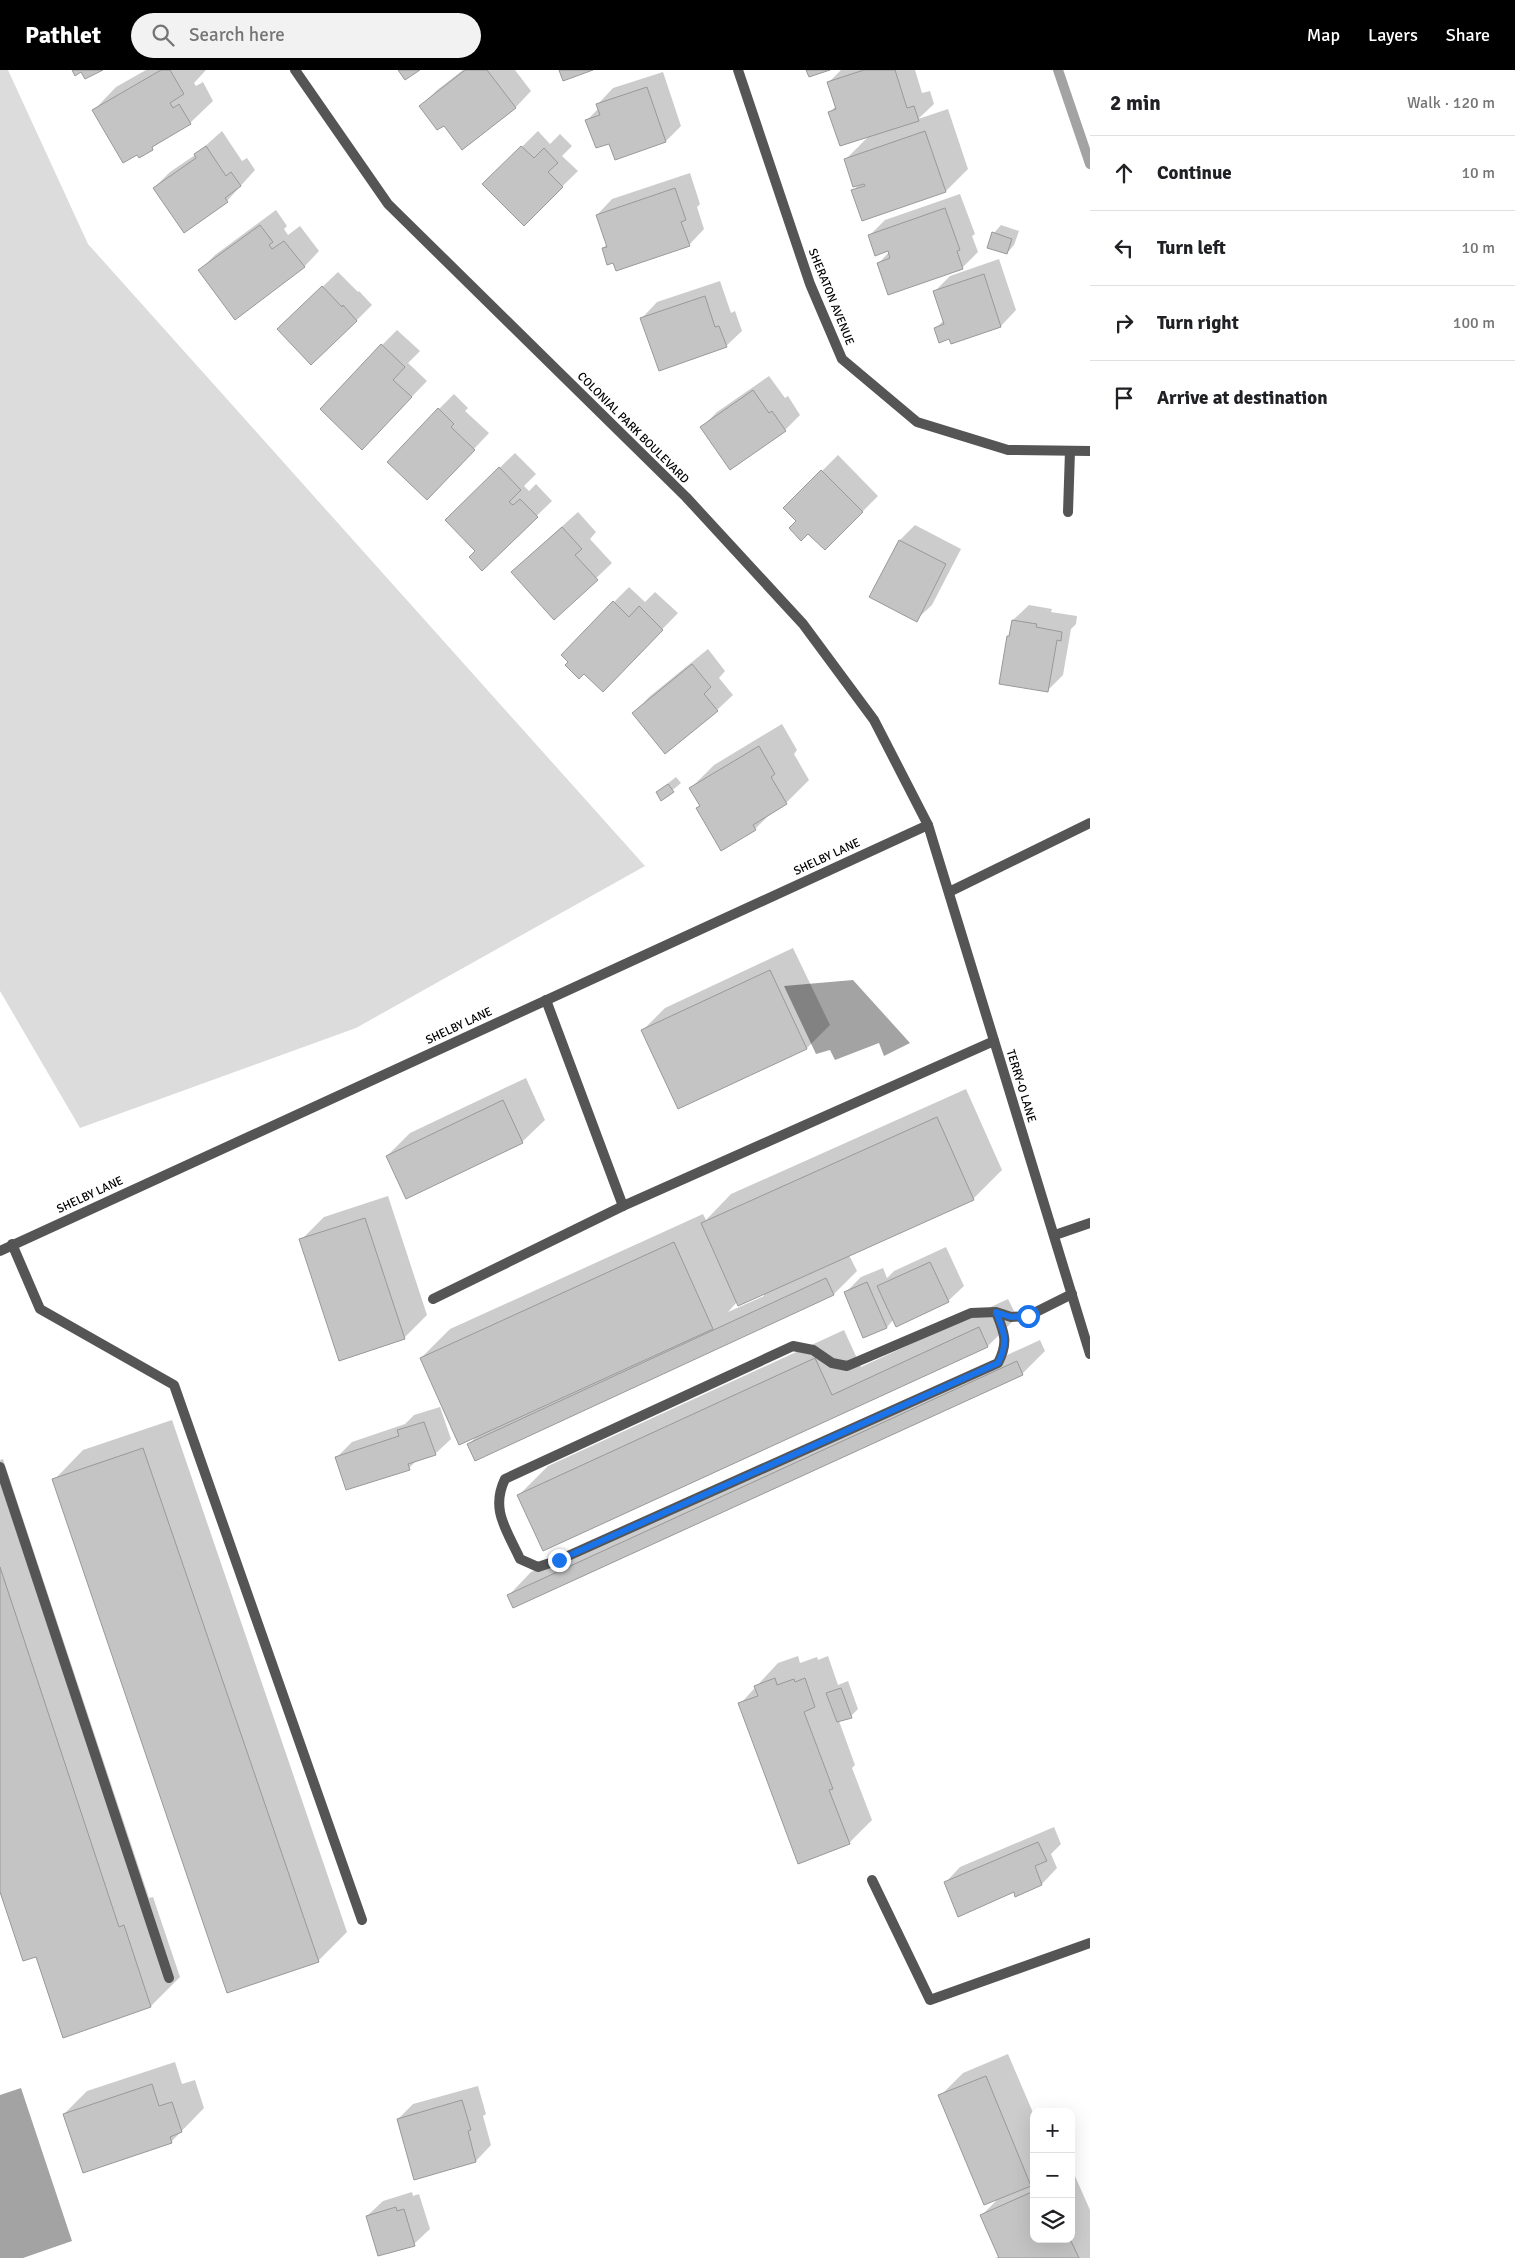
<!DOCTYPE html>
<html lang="en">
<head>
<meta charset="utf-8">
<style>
  body { margin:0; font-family:Signika,sans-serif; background:#f2f2f2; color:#202124 }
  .controls { position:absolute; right:15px; bottom:15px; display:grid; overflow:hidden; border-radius:10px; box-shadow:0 5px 20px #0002 }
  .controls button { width:45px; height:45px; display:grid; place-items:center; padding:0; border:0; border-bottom:1px solid #e0e0e0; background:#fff; color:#202124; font:25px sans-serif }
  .stop { position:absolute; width:15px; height:15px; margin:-11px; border:4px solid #1a73e8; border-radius:50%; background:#fff }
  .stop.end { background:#1a73e8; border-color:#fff; box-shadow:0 1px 5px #0008 }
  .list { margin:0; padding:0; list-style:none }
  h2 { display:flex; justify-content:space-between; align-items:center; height:65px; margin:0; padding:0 20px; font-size:21px }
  h2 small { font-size:16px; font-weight:400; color:#757577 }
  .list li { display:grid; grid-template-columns:32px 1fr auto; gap:15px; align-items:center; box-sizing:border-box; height:75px; padding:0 20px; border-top:1px solid #e0e0e0 }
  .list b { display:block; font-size:19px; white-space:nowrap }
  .list em { font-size:16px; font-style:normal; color:#757577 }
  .icon { flex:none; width:28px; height:28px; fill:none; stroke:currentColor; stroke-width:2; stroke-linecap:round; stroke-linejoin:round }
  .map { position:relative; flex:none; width:1090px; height:2188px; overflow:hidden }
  header { display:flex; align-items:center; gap:30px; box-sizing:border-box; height:70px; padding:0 25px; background:#000; color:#fff }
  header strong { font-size:24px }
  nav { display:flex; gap:28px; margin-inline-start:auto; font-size:18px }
  .search { width:350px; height:45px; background:#f2f2f2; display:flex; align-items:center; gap:12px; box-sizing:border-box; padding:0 18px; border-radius:28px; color:#757577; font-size:19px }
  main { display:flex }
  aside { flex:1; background:#fff }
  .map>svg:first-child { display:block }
</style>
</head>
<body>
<header>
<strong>Pathlet</strong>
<div class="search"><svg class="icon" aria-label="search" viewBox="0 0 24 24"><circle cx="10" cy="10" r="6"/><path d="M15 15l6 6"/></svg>Search here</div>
<nav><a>Map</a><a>Layers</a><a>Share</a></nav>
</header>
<main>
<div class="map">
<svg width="1090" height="2188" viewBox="0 0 1090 2188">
  <rect width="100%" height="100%" fill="#fff"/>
  <!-- green -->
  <path fill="#dcdcdc" d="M0,0H8L88,174L645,796L356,958L80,1058L0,921Z"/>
  <!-- water -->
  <g fill="#a3a3a3">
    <path d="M853,910L910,973L884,986L879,973L835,990L830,980L816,984L784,916Z"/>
    <path d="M21,2018L72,2171L23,2188H0V2025Z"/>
  </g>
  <!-- shadow -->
  <g fill="#0003" fill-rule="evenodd">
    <path d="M146,0H206L194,13L196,16L203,12L213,31L190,53L139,86L94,40L116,17Z"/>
    <path d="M463,0H515L531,21L516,37L462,78L444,54L421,36L436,21Z"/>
    <path d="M841,0H915L922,23L930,21L934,34L918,49L948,39L968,99L946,121H853L860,113L846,89L870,65L830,42L836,36L829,12Z"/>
    <path d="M663,2L681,56L666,71L610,72L587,50L599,38L598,34L613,18Z"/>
    <path d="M222,61L242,91L247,88L255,100L227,131L154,118L170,102L195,85Z"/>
    <path d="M538,61L550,74L560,64L572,76L562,86L578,101L524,154L484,114Z"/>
    <path d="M690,103L700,134L697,137L704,159L689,175L614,191L603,178L607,174L597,145L612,129Z"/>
    <path d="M960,124L975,164L972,166L978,182L962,198L879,193L889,182L888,179L869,166L885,150Z"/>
    <path d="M276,140L287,156L284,159L288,165L300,156L319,181L304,197L200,200L215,185Z"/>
    <path d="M1001,155L1019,161L1014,175L1007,183L994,163Z"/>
    <path d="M999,189L1016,240L1001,256L951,272L950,267L936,258L944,250L935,221L950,206Z"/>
    <path d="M338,202L358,222L359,221L372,235L356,251L294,244Z"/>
    <path d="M720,211L731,243L735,241L742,261L726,276L642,248L657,232Z"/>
    <path d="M397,260L420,281L408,293L427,311L377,363L382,275Z"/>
    <path d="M769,306L785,328L788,326L800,345L785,360L702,357L717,342Z"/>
    <path d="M454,324L468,338L465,341L489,363L442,413L439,339Z"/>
    <path d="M515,383L536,404L524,416L529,421L536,414L552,431L482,499L476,481L446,450Z"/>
    <path d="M838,385L878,426L825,479L785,438Z"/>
    <path d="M578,442L596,462L590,469L612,493L554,548L528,487Z"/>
    <path d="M915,455L961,479L932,535L916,550L871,526L900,470Z"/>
    <path d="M629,517L645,532L655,522L678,543L618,605L614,532Z"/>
    <path d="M1029,535L1052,539L1051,542L1077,546L1076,554L1071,559L1063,605L1048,620L1008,567L1011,564L1013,550Z"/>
    <path d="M708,579L725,601L719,608L733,625L717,640L634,643L649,627Z"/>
    <path d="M782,654L797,680L794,684L809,710L786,733L774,740L755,759L697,738L701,735L691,718L714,695Z"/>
    <path d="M676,707L681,713L662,729L657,722Z"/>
    <path d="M793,878L830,955L807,978L678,1038L642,961L665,938Z"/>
    <path d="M526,1008L545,1050L522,1072L387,1086L410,1063Z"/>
    <path d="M966,1019L1002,1100L973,1129L849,1185L857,1201L834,1224L476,1389L469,1374L478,1365L421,1288L450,1259L703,1144L706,1150L731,1124ZM763,1224L764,1226L728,1242L737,1232Z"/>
    <path d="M388,1126L427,1245L404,1268L301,1170L324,1147Z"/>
    <path d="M946,1177L964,1216L948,1231L894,1249L887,1257L864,1266L845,1223L861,1207L883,1198L887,1208L894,1201Z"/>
    <path d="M1008,1229L1017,1247L988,1276L544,1480L519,1425L548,1396L844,1260L861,1297Z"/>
    <path d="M1040,1270L1045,1281L1022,1304L509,1525L531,1502Z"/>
    <path d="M440,1337L451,1369L435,1384L418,1389L409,1398L337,1387L352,1372L405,1354L414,1345Z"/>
    <path d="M172,1350L347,1862L318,1891L54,1410L83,1380Z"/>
    <path d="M3,1389L149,1828L153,1827L180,1907L151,1936L37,1886L0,1818V1390Z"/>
    <path d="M798,1586L800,1593L817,1587L818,1590L828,1586L838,1615L848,1611L858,1639L851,1646L839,1651L855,1695L852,1698L872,1750L849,1773L740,1634L778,1593Z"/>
    <path d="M1054,1757L1061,1774L1051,1784L1057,1798L1042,1814L1016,1825L1014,1821L945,1813L960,1797Z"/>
    <path d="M1008,1984L1034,2045V2169H1071V2097L1090,2140V2188H995L1000,2186L982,2145L999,2128L940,2026L963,2003Z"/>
    <path d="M175,1992L182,2014L195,2010L204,2038L171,2072L64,2044L87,2021Z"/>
    <path d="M478,2016L486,2044L483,2046L491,2075L476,2091L415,2108L398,2049L413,2034Z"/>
    <path d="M412,2122L413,2126L419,2124L430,2159L414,2174L367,2146L383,2131Z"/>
  </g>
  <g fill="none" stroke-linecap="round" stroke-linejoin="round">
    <!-- stream -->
    <path stroke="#a3a3a3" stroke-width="10" d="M1058,0L1090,94"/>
  </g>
  <!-- building -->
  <g fill="#c4c4c4" stroke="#999">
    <path d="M72,0H103L85,9L81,2L75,6Z"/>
    <path d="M161,0H170L184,24L170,33L173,38L179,34L191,54L152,77L153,80L139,88L137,85L123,93L92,40Z"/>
    <path d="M398,0H420L405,10Z"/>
    <path d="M465,0H487L516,38L462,80L444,56L437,60L419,36Z"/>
    <path d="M559,0H593L563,11Z"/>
    <path d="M806,0H830L809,7Z"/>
    <path d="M864,0H895L907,38L914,36L919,51L840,76L828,42L836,39L827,12Z"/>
    <path d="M647,17L666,72L615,90L609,74L596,78L585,50L600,45L596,34Z"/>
    <path d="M925,61L946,122L862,151L851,120L865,116L864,114L853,117L844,89Z"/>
    <path d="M206,76L226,106L231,102L241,116L225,128L228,132L184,163L153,118L196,88L194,84Z"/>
    <path d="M521,76L534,88L544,78L558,93L548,102L563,117L524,156L482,114Z"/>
    <path d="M675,118L686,150L681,152L690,176L616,201L613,193L607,195L602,178L607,177L596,145Z"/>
    <path d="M945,138L960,180L957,181L963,199L888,225L877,193L890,188L888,181L875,186L868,165Z"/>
    <path d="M260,155L273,172L269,175L272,179L284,171L305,197L235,250L198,200Z"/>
    <path d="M992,162L1012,169L1007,184L987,178Z"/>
    <path d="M984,204L1001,257L951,274L949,269L939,273L934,258L944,254L933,221Z"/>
    <path d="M322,216L342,237L343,235L357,251L311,295L277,259Z"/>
    <path d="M705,226L715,257L719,256L727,277L659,301L640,248Z"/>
    <path d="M381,274L405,297L393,310L412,327L362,380L320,339Z"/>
    <path d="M753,320L769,343L772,341L786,361L730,400L700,357Z"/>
    <path d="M438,338L454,354L451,357L475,380L427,430L387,392Z"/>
    <path d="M499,397L521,420L509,432L513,435L520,429L538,447L482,501L469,487L475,481L445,450Z"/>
    <path d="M821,400L863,442L825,480L808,464L801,471L789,458L796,451L783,438Z"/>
    <path d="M562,457L582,479L575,485L598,510L554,550L511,502Z"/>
    <path d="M899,470L946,494L917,552L869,527Z"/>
    <path d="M613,531L629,547L639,536L663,560L603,622L584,604L579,609L565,595L568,592L561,585Z"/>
    <path d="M1012,550L1037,554L1036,557L1062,562L1061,571L1057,570L1048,622L999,614L1007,566H1009Z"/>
    <path d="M692,594L711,617L704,624L718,641L665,684L632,643Z"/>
    <path d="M759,676L775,704L771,707L787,734L753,755L756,760L721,781L696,738L700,736L689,718Z"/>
    <path d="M668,714L674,722L661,731L656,722Z"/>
    <path d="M770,900L807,979L678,1039L641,960Z"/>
    <path d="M503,1030L523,1073L406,1129L386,1086Z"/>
    <path d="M937,1047L974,1130L738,1236L701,1153Z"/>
    <path d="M365,1148L405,1269L339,1291L299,1169Z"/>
    <path d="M674,1172L713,1259L459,1375L420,1288Z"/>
    <path d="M930,1192L949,1232L896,1257L877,1216Z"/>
    <path d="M826,1208L834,1225L475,1391L467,1374Z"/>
    <path d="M867,1212L887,1258L863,1268L844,1222Z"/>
    <path d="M979,1257L988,1277L543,1481L517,1425L815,1288L832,1325Z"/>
    <path d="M1017,1291L1023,1305L513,1538L507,1525Z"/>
    <path d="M424,1352L436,1385L408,1394L410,1400L346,1420L335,1387L399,1366L397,1360Z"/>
    <path d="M143,1378L319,1892L227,1923L52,1409Z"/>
    <path d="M0,1497L119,1857L124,1855L151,1937L63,1968L36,1887L23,1891L0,1822Z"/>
    <path d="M775,1608L777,1615L794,1609L795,1612L805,1608L815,1637L804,1642L833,1719L829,1720L850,1774L798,1794L738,1633L758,1626L754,1616Z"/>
    <path d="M841,1618L852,1648L837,1652L826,1623Z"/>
    <path d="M1038,1772L1047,1791L1035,1796L1042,1815L1015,1827L1014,1822L958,1847L944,1812Z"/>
    <path d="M986,2006L1031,2116L984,2135L938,2025Z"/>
    <path d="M152,2014L159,2036L172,2032L182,2062L170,2067L172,2073L83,2103L63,2044Z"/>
    <path d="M462,2030L471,2060L468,2061L476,2092L414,2110L397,2049Z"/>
    <path d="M1034,2121V2169H1070L1079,2188H999L980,2145Z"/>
    <path d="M396,2137L397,2141L404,2139L415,2176L378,2186L366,2146Z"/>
  </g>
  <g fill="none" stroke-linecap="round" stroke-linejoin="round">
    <!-- service -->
    <g stroke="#555" stroke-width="10">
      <path d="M949,822L1090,753"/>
      <path d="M546,930L623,1136L994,971"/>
      <path d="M1055,1165L1090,1153"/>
      <path d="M12,1174L40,1239L174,1315L362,1850"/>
      <path d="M433,1229L623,1136"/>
      <path d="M996,1242C1004,1262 1009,1272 998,1293L559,1490L538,1497L520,1489C507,1460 490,1440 505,1409L793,1276L813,1280L832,1293L847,1296L971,1243L996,1242L1011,1247L1028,1246L1072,1224"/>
      <path d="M0,1397L169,1908"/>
      <path d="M872,1810L930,1930L1090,1873"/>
    </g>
    <!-- minor -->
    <g stroke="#555" stroke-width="10">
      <path d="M295,0L388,134L686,427L803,554L874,650L928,755L1090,1284"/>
      <path d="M738,0L810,214L842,289L917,352L1008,380L1090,381"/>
      <path d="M1068,442L1070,381"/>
      <path d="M0,1181L928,755"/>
    </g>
  </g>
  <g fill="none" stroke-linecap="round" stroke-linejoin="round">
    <!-- route -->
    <path stroke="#1a73e8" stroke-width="6" d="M559,1490L998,1293C1009,1272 1004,1262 996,1242L1011,1247L1028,1246"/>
  </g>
  <g text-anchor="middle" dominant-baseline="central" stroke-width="4" stroke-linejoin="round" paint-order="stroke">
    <!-- street labels -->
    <g font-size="12" fill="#000" stroke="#fff">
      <text transform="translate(831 227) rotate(68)">SHERATON AVENUE</text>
      <text transform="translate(633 358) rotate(45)">COLONIAL PARK BOULEVARD</text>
      <text transform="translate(827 787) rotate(-25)">SHELBY LANE</text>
      <text transform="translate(459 956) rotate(-25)">SHELBY LANE</text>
      <text transform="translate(1021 1016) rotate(73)">TERRY-O LANE</text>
      <text transform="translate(90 1125) rotate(-25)">SHELBY LANE</text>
    </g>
  </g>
</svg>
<div class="controls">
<button>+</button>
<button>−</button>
<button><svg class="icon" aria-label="layers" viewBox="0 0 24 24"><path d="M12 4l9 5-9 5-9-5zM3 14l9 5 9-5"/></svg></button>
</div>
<div class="stop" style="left:1028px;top:1246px"></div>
<div class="stop end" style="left:559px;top:1490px"></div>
</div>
<aside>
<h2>2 min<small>Walk · 120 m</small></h2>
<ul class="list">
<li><svg class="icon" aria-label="ahead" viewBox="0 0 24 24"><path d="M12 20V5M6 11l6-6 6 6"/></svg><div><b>Continue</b></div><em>10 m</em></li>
<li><svg class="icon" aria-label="left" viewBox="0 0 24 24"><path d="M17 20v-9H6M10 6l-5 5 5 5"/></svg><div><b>Turn left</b></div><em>10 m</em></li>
<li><svg class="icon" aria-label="right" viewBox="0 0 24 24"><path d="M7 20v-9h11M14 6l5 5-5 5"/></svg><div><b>Turn right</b></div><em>100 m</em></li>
<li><svg class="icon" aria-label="arrive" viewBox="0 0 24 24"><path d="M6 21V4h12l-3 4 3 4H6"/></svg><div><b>Arrive at destination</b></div></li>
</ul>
</aside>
</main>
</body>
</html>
